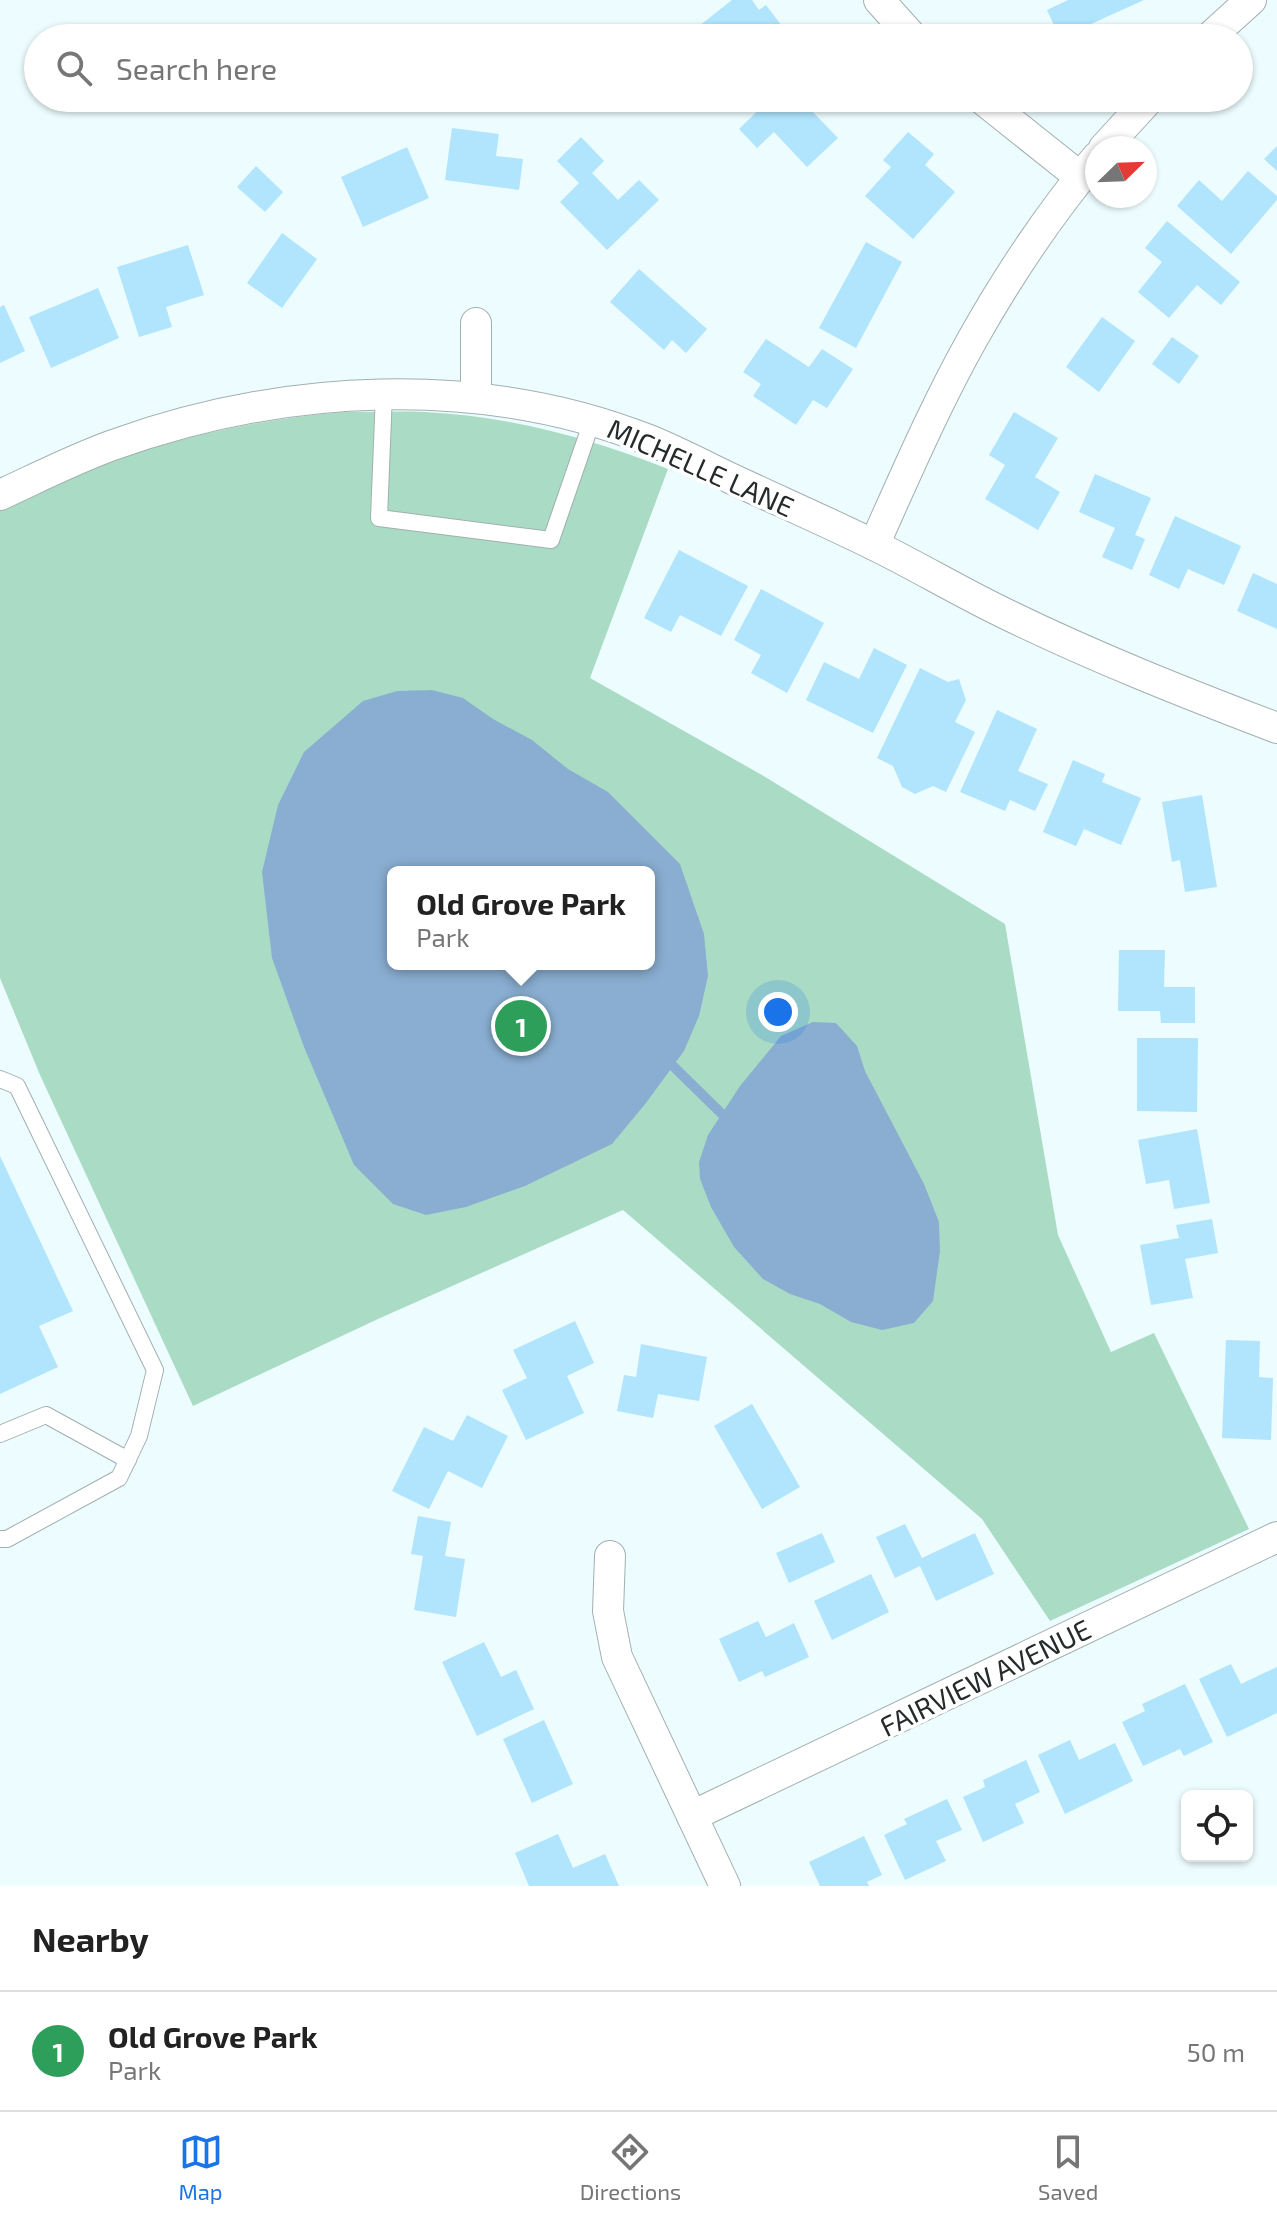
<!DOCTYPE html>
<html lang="en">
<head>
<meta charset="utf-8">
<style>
  body { margin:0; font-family:"Exo 2",sans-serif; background:#f2f2f2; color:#222 }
  .controls { position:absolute; right:24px; bottom:24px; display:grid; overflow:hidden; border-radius:12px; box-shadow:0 2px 6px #0004 }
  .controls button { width:72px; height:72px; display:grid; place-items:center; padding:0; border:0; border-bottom:2px solid #e0e0e0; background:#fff; color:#222; font:40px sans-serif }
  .compass { position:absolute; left:1085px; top:136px; width:72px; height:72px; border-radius:50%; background:#fff; box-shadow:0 2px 6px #0004; rotate:67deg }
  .you { position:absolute; left:778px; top:1012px; width:28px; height:28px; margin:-20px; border:6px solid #fff; border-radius:50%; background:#1a73e8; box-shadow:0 0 0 12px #1a73e833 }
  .badge { display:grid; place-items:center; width:52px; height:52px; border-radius:50%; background:#1a73e8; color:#fff; font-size:26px; font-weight:700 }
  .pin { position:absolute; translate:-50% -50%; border:4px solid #fff; box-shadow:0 2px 8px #0006 }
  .popup { position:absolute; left:387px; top:866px; width:268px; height:104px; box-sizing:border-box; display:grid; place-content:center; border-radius:12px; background:#fff; filter:drop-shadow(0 2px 6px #0005); font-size:26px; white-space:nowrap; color:#767676 }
  .popup b { font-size:30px; color:#222 }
  .popup::after { content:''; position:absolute; left:50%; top:100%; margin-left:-16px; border:16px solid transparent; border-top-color:#fff }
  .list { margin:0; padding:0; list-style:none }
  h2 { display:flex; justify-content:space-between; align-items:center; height:104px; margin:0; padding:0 32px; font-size:34px }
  h2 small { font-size:26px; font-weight:400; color:#767676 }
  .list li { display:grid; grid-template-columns:52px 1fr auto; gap:24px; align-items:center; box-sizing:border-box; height:120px; padding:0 32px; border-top:2px solid #e0e0e0 }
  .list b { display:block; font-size:30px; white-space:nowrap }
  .list p { margin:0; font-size:26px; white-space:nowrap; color:#767676 }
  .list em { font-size:26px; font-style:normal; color:#767676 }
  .icon { flex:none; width:44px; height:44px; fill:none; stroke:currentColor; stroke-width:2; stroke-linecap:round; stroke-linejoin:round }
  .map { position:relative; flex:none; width:1277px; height:1886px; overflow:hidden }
  .search { position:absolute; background:#fff; box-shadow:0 2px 6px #0004; left:24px; right:24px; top:24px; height:88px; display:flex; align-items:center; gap:20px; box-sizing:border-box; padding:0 28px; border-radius:44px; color:#767676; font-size:30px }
  .sheet { height:224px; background:#fff }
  nav { display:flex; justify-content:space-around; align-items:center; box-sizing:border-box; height:112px; border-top:2px solid #e0e0e0; background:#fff; font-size:22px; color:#767676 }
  nav a { display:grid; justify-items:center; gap:4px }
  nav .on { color:#1a73e8 }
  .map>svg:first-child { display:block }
</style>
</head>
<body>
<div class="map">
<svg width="1277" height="1886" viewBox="0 0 1277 1886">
  <rect width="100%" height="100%" fill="#edfcfe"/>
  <!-- green -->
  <path fill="#aadcc5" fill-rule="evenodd" d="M345,412C372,412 399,411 425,412C508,416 592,438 668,469L590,678L762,775L1005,924L1058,1235L1111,1352L1154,1333L1249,1529L1050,1621L982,1519L623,1210L378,1319L193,1406L40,1075L0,978V509C28,497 56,483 84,472C167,439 256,419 345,412ZM393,872H649V964H393Z"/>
  <!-- water -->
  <g fill="#8aaed1" fill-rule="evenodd">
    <path d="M432,690L463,698L493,719L532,740L568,769L608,792L680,864L704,934L708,976L699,1016L684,1051L646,1103L612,1144L525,1186L466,1207L426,1215L393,1204L354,1165L304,1047L272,958L262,872L278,805L304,752L363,701L397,691ZM393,872H649V964H393Z"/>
    <path d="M813,1022L836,1023L857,1046L865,1071L924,1184L939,1222L940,1251L933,1301L914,1323L882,1330L851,1322L820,1304L790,1294L763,1279L734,1247L711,1207L700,1179L699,1162L708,1135L740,1086L781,1036Z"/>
  </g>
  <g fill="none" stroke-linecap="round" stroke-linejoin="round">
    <!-- stream -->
    <path stroke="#8aaed1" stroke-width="10" d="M673,1066L722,1114"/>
  </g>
  <!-- building -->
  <g fill="#b0e5fd">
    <path d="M732,0H752L759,10L766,5L791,38H708L699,26Z"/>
    <path d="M1068,0H1144L1060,38L1047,10Z"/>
    <path d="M771,98H820L809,108L838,138L807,167L774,132L757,148L739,129Z"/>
    <path d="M452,128L499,134L496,156L523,159L519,190L445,180Z"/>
    <path d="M908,132L934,154L925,165L955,192L913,239L865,196L891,167L883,160Z"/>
    <path d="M581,137L604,161L592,173L618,200L639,180L659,200L607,250L560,202L579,183L557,161Z"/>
    <path d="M1277,146V171L1264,159Z"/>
    <path d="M407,147L429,198L363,227L341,177Z"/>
    <path d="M256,166L283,192L265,212L237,187Z"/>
    <path d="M1248,171L1277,196V200L1231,254L1177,206L1199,180L1222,201Z"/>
    <path d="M1167,221L1240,282L1221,305L1197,285L1169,318L1138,292L1162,262L1145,248Z"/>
    <path d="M282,233L317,259L282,308L247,283Z"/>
    <path d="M866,242L902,262L856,348L819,328Z"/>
    <path d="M188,245L204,295L166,307L172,327L139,337L117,267Z"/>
    <path d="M639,269L707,329L686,353L672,340L664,350L610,302Z"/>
    <path d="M98,288L119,338L51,368L29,317Z"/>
    <path d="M4,305L25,351L0,363V307Z"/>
    <path d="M1102,317L1135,341L1099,392L1066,367Z"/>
    <path d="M1172,337L1199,356L1179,384L1152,364Z"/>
    <path d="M766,339L809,367L822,349L853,369L827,408L813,400L796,425L753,396L761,384L743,372Z"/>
    <path d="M1014,412L1058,438L1035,477L1060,492L1038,530L985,499L1005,465L989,455Z"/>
    <path d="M1095,474L1151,498L1135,535L1145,539L1132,570L1102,557L1115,528L1079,512Z"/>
    <path d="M1175,516L1241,546L1224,585L1188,569L1179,589L1149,575Z"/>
    <path d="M679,550L748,586L721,636L680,615L671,632L644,618Z"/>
    <path d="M1253,573L1277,584V629L1237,611Z"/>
    <path d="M761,589L824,623L787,693L751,673L761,655L734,640Z"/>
    <path d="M874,648L907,665L873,733L806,700L824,662L859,679Z"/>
    <path d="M920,668L948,682L959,679L966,700L955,722L975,732L946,792L933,786L915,794L902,787L893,766L877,758Z"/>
    <path d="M997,710L1037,729L1018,771L1048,784L1035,811L1010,800L1005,811L960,792Z"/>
    <path d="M1073,760L1105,774L1102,782L1141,798L1121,845L1084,829L1076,846L1043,832Z"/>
    <path d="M1202,795L1217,887L1185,892L1180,860L1172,862L1162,802Z"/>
    <path d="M1119,950H1165L1164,987H1195V1023H1161L1160,1011H1118Z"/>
    <path d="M1137,1038H1198L1197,1112L1137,1111Z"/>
    <path d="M1197,1129L1210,1203L1174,1209L1169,1180L1146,1184L1138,1140Z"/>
    <path d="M0,1156L73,1311L39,1326L58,1367L0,1394Z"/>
    <path d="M1212,1219L1218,1253L1185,1259L1193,1298L1151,1305L1140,1245L1179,1238L1176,1225Z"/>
    <path d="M575,1321L594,1363L567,1376L584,1413L526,1440L502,1390L527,1378L513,1350Z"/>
    <path d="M1226,1340L1260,1341L1259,1377L1273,1378L1271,1440L1222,1438Z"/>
    <path d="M641,1344L707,1357L699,1401L658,1394L653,1418L617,1411L624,1375L636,1377Z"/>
    <path d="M752,1404L800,1487L762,1509L714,1426Z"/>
    <path d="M467,1415L508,1436L482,1488L448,1471L429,1509L392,1491L424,1427L453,1441Z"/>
    <path d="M418,1516L451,1522L445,1556L465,1559L456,1617L414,1610L423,1556L411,1554Z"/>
    <path d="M905,1524L922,1558L975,1533L994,1574L936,1601L920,1566L895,1578L876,1537Z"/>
    <path d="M822,1533L835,1562L789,1583L776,1553Z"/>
    <path d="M871,1574L889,1612L832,1640L814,1601Z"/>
    <path d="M758,1621L766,1637L794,1623L809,1657L765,1677L762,1671L739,1682L719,1639Z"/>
    <path d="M484,1642L501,1677L516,1670L534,1709L477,1736L442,1662Z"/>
    <path d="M1231,1664L1241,1684L1277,1667V1713L1227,1737L1199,1679Z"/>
    <path d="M1185,1684L1213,1742L1184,1756L1180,1749L1143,1766L1122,1722L1145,1711L1142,1704Z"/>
    <path d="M544,1720L573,1784L532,1803L503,1739Z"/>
    <path d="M1070,1740L1079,1760L1115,1743L1133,1781L1065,1814L1038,1755Z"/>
    <path d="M1026,1760L1040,1792L1015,1804L1024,1823L983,1842L963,1797L985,1787L983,1780Z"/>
    <path d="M947,1799L962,1830L936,1841L946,1861L905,1880L884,1835L907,1824L904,1819Z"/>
    <path d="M558,1834L573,1868L605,1854L619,1886H529L515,1853Z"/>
    <path d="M864,1836L882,1875L867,1882L869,1886H820L809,1862Z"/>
  </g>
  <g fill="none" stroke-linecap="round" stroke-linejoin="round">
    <defs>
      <g id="lane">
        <path d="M384,393L379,518L551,540L592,421"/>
        <path d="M0,1079L17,1086L155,1370L139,1436L119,1478L7,1539H0"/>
        <path d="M0,1434L46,1415L128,1460"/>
      </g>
      <g id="street">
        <path d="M879,0L913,38"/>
        <path d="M1209,38L1251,0"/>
        <path d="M981,98L1080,177"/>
        <path d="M1104,148L1150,98"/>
        <path d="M476,398V323"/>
        <path d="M0,495C37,478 74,459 113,445C283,384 479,373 649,440C676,451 703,465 730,478C777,500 825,521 872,544C917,566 960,592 1006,614C1094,657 1185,693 1277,728"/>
        <path d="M874,545C905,476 935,406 972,340C1008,276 1050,213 1097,157"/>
        <path d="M610,1556L608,1611L617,1657L725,1886"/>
        <path d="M692,1816L1277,1537"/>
      </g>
    </defs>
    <!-- lane casing -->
    <use href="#lane" stroke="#a1afb0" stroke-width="18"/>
    <!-- street casing -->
    <use href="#street" stroke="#a1afb0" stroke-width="32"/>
    <!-- lane -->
    <use href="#lane" stroke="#fff" stroke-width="16"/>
    <!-- street -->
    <use href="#street" stroke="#fff" stroke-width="30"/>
  </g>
  <g text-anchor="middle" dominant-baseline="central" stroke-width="7" stroke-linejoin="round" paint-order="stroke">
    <!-- street labels -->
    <g font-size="28" fill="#252a2b" stroke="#fff">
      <text transform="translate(701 467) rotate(24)">MICHELLE LANE</text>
      <text transform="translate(985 1677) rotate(-26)">FAIRVIEW AVENUE</text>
    </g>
  </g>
</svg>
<div class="controls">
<button><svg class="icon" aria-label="locate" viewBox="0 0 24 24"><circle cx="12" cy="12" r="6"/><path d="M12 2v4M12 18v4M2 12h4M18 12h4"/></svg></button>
</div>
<svg class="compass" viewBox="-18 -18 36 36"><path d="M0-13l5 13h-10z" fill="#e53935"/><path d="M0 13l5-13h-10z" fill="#767676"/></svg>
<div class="you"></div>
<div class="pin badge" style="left:521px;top:1026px;background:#2e9e5b">1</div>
<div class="popup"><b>Old Grove Park</b>Park</div>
<div class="search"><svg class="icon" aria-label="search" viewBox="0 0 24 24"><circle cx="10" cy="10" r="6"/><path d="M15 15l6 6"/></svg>Search here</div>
</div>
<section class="sheet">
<h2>Nearby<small></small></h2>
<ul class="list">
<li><span class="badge" style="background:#2e9e5b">1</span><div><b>Old Grove Park</b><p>Park</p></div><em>50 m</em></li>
</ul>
</section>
<nav>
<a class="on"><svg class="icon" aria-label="map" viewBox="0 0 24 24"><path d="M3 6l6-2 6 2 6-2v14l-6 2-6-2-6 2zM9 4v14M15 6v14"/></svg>Map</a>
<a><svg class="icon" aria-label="directions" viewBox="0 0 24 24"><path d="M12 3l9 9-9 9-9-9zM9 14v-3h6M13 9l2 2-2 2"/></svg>Directions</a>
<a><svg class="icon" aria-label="saved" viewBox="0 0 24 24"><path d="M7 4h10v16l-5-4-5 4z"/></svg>Saved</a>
</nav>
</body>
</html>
